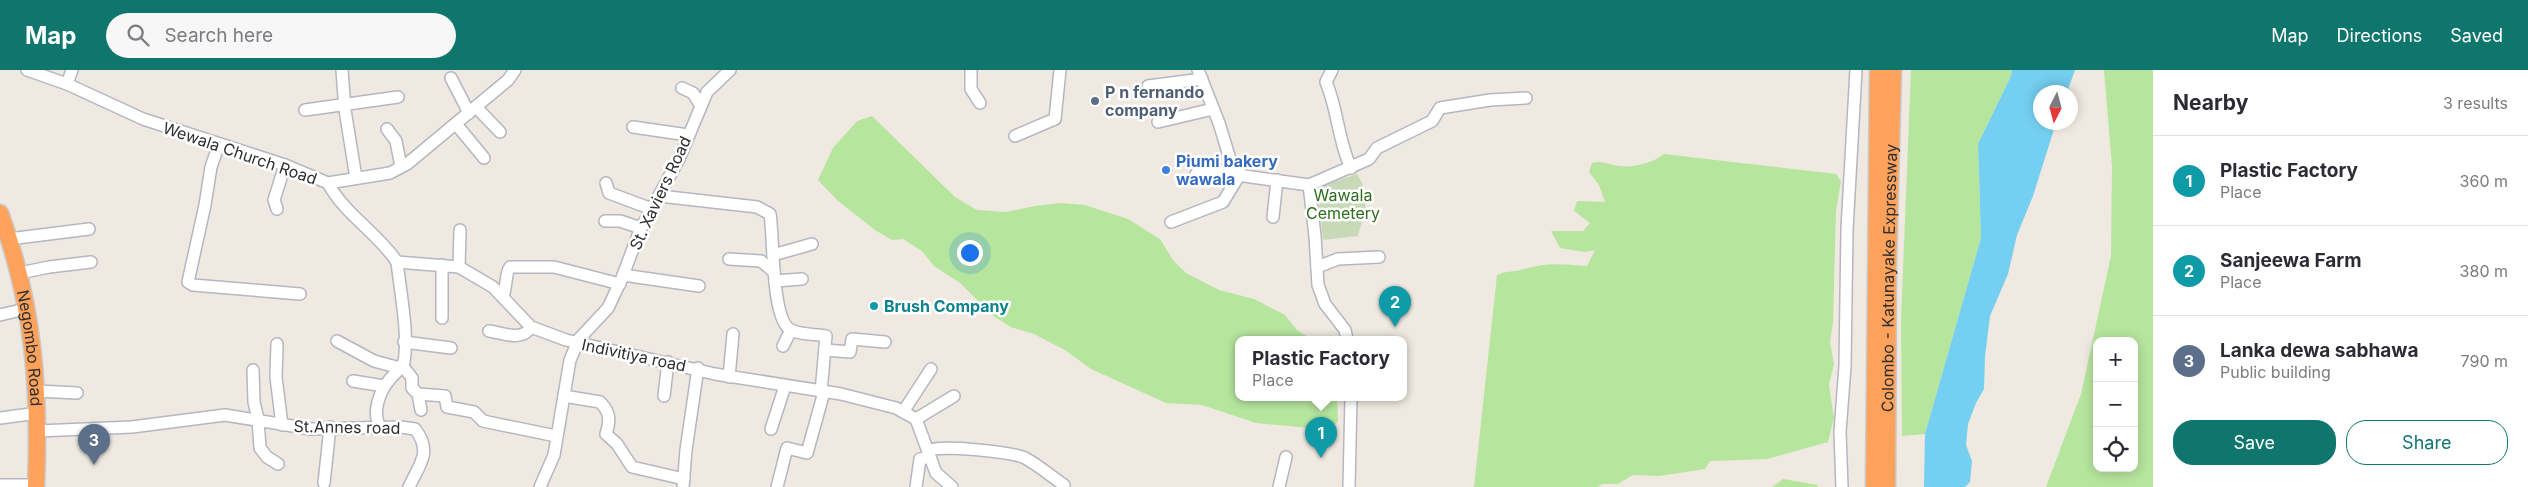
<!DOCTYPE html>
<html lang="en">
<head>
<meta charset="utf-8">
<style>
  body { margin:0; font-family:Inter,sans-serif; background:#f7f7f7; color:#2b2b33 }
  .controls { position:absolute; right:15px; bottom:15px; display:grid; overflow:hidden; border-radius:10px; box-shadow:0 2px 12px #0003 }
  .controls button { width:45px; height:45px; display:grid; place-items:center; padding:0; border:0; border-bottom:1px solid #e1e1e2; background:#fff; color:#2b2b33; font:25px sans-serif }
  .compass { position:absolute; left:2033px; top:15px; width:45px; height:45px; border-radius:50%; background:#fff; box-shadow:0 2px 12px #0003; rotate:186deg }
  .you { position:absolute; left:969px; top:182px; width:18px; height:18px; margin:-12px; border:4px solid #fff; border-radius:50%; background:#1a73e8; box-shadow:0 0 0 8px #1a73e833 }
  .badge { display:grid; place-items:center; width:32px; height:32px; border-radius:50%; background:#0f766e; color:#fff; font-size:16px; font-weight:700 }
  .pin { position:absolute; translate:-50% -41px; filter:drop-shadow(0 1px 2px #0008) }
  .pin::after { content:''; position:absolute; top:26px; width:18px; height:15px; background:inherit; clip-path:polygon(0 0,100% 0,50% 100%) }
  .popup { position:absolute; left:1235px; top:266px; width:172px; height:65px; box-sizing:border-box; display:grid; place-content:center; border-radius:10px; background:#fff; filter:drop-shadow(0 1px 4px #0005); font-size:16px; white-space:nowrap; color:#7c7c81 }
  .popup b { font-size:19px; color:#2b2b33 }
  .popup::after { content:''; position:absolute; left:50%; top:100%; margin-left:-10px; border:10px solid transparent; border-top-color:#fff }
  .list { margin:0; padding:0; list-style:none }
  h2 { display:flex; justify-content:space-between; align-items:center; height:65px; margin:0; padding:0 20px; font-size:21px }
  h2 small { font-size:16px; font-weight:400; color:#7c7c81 }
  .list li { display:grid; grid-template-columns:32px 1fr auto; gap:15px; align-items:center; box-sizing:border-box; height:90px; padding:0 20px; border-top:1px solid #e1e1e2 }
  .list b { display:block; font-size:19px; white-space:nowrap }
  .list p { margin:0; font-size:16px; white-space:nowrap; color:#7c7c81 }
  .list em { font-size:16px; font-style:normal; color:#7c7c81 }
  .actions { display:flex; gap:10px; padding:15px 20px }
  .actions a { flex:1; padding:11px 0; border:1px solid #0f766e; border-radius:20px; text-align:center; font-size:18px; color:#0f766e }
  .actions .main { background:#0f766e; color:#fff }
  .icon { flex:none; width:28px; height:28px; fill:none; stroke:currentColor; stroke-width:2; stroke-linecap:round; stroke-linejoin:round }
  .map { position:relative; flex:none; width:2153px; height:417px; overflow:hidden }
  header { display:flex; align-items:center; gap:30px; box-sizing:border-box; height:70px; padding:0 25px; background:#0f766e; color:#fff }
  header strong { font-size:24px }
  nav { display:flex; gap:28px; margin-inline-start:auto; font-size:18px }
  .search { width:350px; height:45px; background:#f7f7f7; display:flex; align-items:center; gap:12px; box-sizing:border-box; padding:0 18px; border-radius:28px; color:#7c7c81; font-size:19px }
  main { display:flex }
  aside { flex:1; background:#fff }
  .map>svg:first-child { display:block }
</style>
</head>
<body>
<header>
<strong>Map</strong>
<div class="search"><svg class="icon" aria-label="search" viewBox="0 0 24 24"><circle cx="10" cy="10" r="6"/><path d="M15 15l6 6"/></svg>Search here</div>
<nav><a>Map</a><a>Directions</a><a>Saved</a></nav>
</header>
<main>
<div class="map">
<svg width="2153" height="417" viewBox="0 0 2153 417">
  <rect width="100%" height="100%" fill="#efe9e1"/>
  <!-- green -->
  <g fill="#b6e59e" fill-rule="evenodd">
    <path d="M1911,0H2012L2011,6L1978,74L1981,168L1925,364L1902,366L1901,251Z"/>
    <path d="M2104,0H2153V417H2046L2081,324L2111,186L2112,97ZM2097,271H2134V398H2097Z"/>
    <path d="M872,46L955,127L977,140L1006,142L1035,136L1061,133L1085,135L1128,149L1160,169L1173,190L1186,203L1219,220L1254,229L1285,245L1297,260L1311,269H1238V327H1337L1338,351L1331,360L1256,353L1202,335L1166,333L1091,299L1065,280L1034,264L1011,257L992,245L960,213L934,196L922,181L903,169L892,170L875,160L837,130L818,110L833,78L857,51Z"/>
    <path d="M1664,84L1836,104L1841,111L1836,141L1833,253L1830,272L1834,294L1829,315L1834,348L1828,372L1767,389L1710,391L1705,399L1659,406L1633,405L1618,414H1603L1597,417H1474L1497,205C1505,201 1512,202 1520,200C1549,192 1558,194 1587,196L1595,180L1585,182L1560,178L1551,161H1583L1590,153L1574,141L1577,131L1605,132L1599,115L1589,102L1592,93C1602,90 1609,95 1619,96C1633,98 1653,93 1664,84Z"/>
    <path d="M1783,409L1818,415V417H1772Z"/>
  </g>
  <!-- cemetery -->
  <path fill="#c8d9b8" d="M1357,104C1372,128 1365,140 1358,166L1323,170L1317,117Z"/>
  <!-- water -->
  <path fill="#75cff0" d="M2012,0H2075L2067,22H2040V52L2056,53L2033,126L2017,165L2008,204L1990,246L1985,286L1984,319L1976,333L1968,354L1966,375L1972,391L1970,412L1965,417H1924L1925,364L1981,168L1978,74L2011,6Z"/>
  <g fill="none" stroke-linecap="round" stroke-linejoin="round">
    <defs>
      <g id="minor">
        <path d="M27,0L67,14L143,49L285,95L328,113L390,103L407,94L508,10L515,0"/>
        <path d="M342,0L345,40L356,108"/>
        <path d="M971,0V19L980,33"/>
        <path d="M1198,0L1219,53L1233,99L1244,106L1309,115"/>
        <path d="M1332,0L1326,12C1338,40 1338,71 1351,98"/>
        <path d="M451,8L469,43"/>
        <path d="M67,14L72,0"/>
        <path d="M1148,16L1202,9"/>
        <path d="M682,18L693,23L701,36"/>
        <path d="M476,37L500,62"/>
        <path d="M305,40L398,27"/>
        <path d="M1158,52L1213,39"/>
        <path d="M456,54L484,88"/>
        <path d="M633,57L688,65"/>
        <path d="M387,59L396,71L401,97"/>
        <path d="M1015,66L1055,49L1060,0"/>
        <path d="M219,74L211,97L205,135L188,212L193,215L300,224"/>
        <path d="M1196,104L1233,99"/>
        <path d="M328,113C345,145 377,162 397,192L459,197L493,217L531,257L566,270L715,304L841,324L896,338L916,349L936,403L952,417"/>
        <path d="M606,113L609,123L652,139"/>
        <path d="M1309,115L1369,89L1377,78L1432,51L1440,38L1490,30L1526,28"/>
        <path d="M1309,115L1315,166L1318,215L1325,234L1345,260L1347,269"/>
        <path d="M660,126L757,137L770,144C774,168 771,250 791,260C801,265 816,264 826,266L821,322"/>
        <path d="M277,139L274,130L285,95"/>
        <path d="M1273,147L1277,110"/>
        <path d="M605,151H620L641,158"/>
        <path d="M1171,152L1223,132L1240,104"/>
        <path d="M9,169L89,159"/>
        <path d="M773,185L812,174"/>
        <path d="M729,189L761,191L774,202"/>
        <path d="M459,197L460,160"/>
        <path d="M1317,197L1338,189L1379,187"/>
        <path d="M20,203L49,197L91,192"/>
        <path d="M623,205L699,216"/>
        <path d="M775,211L802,209"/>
        <path d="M503,226C507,216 505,204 510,197H554L620,214"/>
        <path d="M0,245L17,241"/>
        <path d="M442,248V195"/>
        <path d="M489,261C503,263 522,272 531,257"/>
        <path d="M337,271L374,291L400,298"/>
        <path d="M404,272L451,278"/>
        <path d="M277,274L276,307L282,355"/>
        <path d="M783,276L791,260"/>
        <path d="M825,280L850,282L852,269L885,272"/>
        <path d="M402,295L412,308V318L418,324L421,340"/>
        <path d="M253,300L254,332L258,349L260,378L267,387L278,394"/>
        <path d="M729,307L733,264"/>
        <path d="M353,311L384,316"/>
        <path d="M37,321L77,323"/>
        <path d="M418,324L445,326L447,337L474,342L483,351L556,366"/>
        <path d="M564,326L600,332C611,343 610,351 606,364L617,374L632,397L684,409"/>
        <path d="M664,326L668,292"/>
        <path d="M903,342L931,299"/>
        <path d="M0,348L38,343"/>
        <path d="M916,349L954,326"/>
        <path d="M381,358C371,344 379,322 390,309C394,304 402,298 404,292C409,264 400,220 397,192"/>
        <path d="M771,359L785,316"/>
        <path d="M38,361L132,357L225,345L311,359L401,357L415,359C433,382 419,395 409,417"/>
        <path d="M928,381C937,374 1012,382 1025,388C1038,395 1051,406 1064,415"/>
        <path d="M324,413L330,357"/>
        <path d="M0,415H28"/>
        <path d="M540,417L554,385L570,290L579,269L608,238L622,208L640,160L679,89L707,22L730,0"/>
        <path d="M683,417L686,380L698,298"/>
        <path d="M777,417L787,378L807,383L824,322"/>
        <path d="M916,417L920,389L930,387"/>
        <path d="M1279,417L1286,387"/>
        <path d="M1349,417L1351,327"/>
        <path d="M1842,417L1840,362L1845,296L1847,159L1856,0"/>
      </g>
      <g id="highway">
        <path id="s1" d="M0,143C34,235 40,320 36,417"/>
        <path d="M1874,417L1878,0"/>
        <path id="s2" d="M1887,417L1888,194L1893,0"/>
      </g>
    </defs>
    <!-- minor casing -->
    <use href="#minor" stroke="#b4b7c1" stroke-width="14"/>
    <!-- highway casing -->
    <use href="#highway" stroke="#c9c9c9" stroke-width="19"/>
    <!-- minor -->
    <use href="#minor" stroke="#fff" stroke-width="11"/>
    <!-- highway -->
    <use href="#highway" stroke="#ffa35c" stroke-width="16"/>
  </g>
  <!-- markers -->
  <circle fill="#5c6f8a" stroke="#fff" stroke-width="2" cx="1095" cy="31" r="5"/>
  <circle fill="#3f7fe0" stroke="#fff" stroke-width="2" cx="1166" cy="100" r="5"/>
  <circle fill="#0f9aa8" stroke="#fff" stroke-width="2" cx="874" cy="236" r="5"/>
  <g text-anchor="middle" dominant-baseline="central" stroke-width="5" stroke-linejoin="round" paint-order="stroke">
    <!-- service labels -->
    <g font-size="16" font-weight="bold" fill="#4e5e75" stroke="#fff" text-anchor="start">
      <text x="1105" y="22">P n fernando<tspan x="1105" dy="18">company</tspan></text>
    </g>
    <!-- street labels -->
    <g font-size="16" fill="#2e2e2e" stroke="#fff">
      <text transform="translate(240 83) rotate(19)">Wewala Church Road</text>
      <text transform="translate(660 123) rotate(-65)">St. Xaviers Road</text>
      <text stroke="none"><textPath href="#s2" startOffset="209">Colombo - Katunayake Expressway</textPath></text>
      <text stroke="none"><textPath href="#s1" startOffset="139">Negombo Road</textPath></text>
      <text transform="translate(634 285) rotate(12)">Indivitiya road</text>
      <text transform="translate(347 357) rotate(1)">St.Annes road</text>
    </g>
    <!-- shop labels -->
    <g font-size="16" font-weight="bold" fill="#366cbe" stroke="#fff" text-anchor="start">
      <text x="1176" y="91">Piumi bakery<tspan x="1176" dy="18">wawala</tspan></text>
    </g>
    <!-- park labels -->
    <g font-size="16" fill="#2c6e1b" stroke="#fff">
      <text x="1343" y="125">Wawala<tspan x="1343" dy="18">Cemetery</tspan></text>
    </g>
    <!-- culture labels -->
    <g font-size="16" font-weight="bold" fill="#0d838f" stroke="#fff" text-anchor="start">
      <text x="884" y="236">Brush Company</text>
    </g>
  </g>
</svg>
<div class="controls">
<button>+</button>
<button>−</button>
<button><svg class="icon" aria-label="locate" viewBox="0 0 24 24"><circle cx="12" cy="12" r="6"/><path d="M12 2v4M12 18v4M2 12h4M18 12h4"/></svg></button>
</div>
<svg class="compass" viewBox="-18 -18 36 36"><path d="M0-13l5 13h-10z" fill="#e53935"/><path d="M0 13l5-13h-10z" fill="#7c7c81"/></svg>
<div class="you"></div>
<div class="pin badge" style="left:1321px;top:388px;background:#0f9aa8">1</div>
<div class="popup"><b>Plastic Factory</b>Place</div>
<div class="pin badge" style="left:1395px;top:257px;background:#0f9aa8">2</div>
<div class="pin badge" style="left:94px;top:395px;background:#5c6f8a">3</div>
</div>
<aside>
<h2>Nearby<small>3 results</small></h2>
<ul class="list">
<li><span class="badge" style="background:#0f9aa8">1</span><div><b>Plastic Factory</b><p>Place</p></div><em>360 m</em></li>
<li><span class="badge" style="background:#0f9aa8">2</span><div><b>Sanjeewa Farm</b><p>Place</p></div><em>380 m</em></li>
<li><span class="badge" style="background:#5c6f8a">3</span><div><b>Lanka dewa sabhawa</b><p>Public building</p></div><em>790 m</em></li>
</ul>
<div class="actions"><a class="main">Save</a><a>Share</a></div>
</aside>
</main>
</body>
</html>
